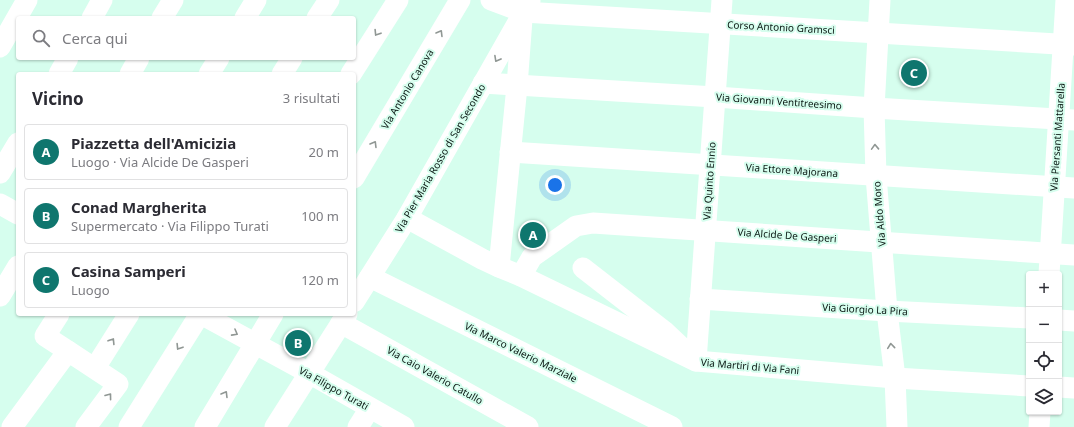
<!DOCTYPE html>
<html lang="it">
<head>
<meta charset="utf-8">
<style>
  body { margin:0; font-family:"Noto Sans",sans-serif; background:#f7f7f7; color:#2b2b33 }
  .controls { position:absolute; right:12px; bottom:12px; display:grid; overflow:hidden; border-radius:4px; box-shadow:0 1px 3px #0004 }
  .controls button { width:36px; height:36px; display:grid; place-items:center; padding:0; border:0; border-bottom:1px solid #e1e1e2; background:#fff; color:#2b2b33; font:20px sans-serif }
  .you { position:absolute; left:555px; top:185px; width:14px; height:14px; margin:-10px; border:3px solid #fff; border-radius:50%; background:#1a73e8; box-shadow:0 0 0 6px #1a73e833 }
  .badge { display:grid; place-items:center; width:26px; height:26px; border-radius:50%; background:#0f766e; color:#fff; font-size:13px; font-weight:700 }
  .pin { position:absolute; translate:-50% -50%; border:2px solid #fff; box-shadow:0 1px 4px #0006 }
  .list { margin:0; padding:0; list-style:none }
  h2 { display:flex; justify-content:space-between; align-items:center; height:52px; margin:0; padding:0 16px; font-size:17px }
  h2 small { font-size:13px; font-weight:400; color:#7c7c81 }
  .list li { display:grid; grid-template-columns:26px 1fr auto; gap:12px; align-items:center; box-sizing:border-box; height:56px; margin:0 8px 8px; padding:0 8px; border:1px solid #e1e1e2; border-radius:4px }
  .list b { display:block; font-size:15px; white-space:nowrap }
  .list p { margin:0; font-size:13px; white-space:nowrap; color:#7c7c81 }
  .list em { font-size:13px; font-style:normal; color:#7c7c81 }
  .icon { flex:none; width:22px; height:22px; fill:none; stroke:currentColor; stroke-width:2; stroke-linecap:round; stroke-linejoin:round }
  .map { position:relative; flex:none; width:1074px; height:427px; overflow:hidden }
  .search { position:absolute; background:#fff; box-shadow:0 1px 3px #0004; left:16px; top:16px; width:340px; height:44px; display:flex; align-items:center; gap:10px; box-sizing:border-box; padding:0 14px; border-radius:4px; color:#7c7c81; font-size:15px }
  .panel { position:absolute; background:#fff; box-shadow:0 1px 3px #0004; left:16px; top:72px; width:340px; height:244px; border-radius:4px }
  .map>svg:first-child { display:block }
</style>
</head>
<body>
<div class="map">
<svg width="1074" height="427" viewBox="0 0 1074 427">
  <rect width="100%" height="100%" fill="#d6feee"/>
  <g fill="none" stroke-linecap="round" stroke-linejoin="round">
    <!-- minor -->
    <g stroke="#fff" stroke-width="21">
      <path d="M491,0L523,12L878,33L1074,45"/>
      <path d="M880,0L874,108L876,176L887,311L895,378L897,427"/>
      <path d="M92,18L102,0"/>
      <path d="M162,18L173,0"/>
      <path d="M245,18L256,0"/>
      <path d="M317,18L329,0"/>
      <path d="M0,47L27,0"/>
      <path d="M59,74L68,58"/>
      <path d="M130,74L139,58"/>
      <path d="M209,74L219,58"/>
      <path d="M282,74L292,58"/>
      <path d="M351,74L398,0"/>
      <path d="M483,83L715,97L874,108L1074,120"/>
      <path d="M510,152L1074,188"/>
      <path d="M0,173L18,143"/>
      <path d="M354,178L460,0"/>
      <path d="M0,204L18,214"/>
      <path d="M407,218L482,259L499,267L521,276L696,361L895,378L1029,386"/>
      <path d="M499,267L517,86L522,19"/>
      <path d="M583,268L664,331L681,347"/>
      <path d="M1049,274L1066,0"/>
      <path d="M521,276L532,257L576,226L593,223L1074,255"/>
      <path d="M370,277L672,427"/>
      <path d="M0,296L18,266"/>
      <path d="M700,299L887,311L1029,318"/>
      <path d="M354,302L407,218L530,1"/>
      <path d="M59,314L45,336L68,351"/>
      <path d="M201,314L309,373L404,427"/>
      <path d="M1059,320L1074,321"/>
      <path d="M341,323L528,427"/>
      <path d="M696,361L722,0"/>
      <path d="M95,368L129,314"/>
      <path d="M1059,387L1074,388"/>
      <path d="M12,427L68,351L118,384L86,427"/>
      <path d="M129,427L200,314"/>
      <path d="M205,427L273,314"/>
      <path d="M275,427L347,314"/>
      <path d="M358,427L370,408"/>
      <path d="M1039,427L1040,412"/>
    </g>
  </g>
  <!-- one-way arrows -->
  <defs><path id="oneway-chevron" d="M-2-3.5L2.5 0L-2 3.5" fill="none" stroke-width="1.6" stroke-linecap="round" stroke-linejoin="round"/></defs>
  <g stroke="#909794">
    <use href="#oneway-chevron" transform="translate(377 33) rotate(122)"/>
    <use href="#oneway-chevron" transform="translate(440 33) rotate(-59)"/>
    <use href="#oneway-chevron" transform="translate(497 59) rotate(119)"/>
    <use href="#oneway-chevron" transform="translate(374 144) rotate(-59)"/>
    <use href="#oneway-chevron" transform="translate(875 147) rotate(-92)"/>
    <use href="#oneway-chevron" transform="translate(235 333) rotate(29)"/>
    <use href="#oneway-chevron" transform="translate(112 341) rotate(-58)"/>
    <use href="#oneway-chevron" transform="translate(891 346) rotate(-96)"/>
    <use href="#oneway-chevron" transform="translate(179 347) rotate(122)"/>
    <use href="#oneway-chevron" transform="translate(225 394) rotate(-59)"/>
    <use href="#oneway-chevron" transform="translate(109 396) rotate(-53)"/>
  </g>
  <g text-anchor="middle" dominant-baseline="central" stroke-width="4" stroke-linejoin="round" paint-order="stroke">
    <!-- street labels -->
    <g font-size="10" fill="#091712" stroke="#d6feee">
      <text transform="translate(781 27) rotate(3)">Corso Antonio Gramsci</text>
      <text transform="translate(407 89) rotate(-59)">Via Antonio Canova</text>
      <text transform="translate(779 101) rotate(4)">Via Giovanni Ventitreesimo</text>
      <text transform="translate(1057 137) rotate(-86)">Via Piersanti Mattarella</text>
      <text transform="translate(440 158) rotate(-60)">Via Pier Maria Rosso di San Secondo</text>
      <text transform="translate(792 170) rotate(4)">Via Ettore Majorana</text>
      <text transform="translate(709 181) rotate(-86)">Via Quinto Ennio</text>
      <text transform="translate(879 214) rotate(-95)">Via Aldo Moro</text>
      <text transform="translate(787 235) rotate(4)">Via Alcide De Gasperi</text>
      <text transform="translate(865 309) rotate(3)">Via Giorgio La Pira</text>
      <text transform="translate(521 352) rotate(26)">Via Marco Valerio Marziale</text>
      <text transform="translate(750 366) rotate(5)">Via Martiri di Via Fani</text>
      <text transform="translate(435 375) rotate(29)">Via Caio Valerio Catullo</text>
      <text transform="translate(334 388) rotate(29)">Via Filippo Turati</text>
    </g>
  </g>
</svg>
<div class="controls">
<button>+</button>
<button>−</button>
<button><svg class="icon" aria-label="locate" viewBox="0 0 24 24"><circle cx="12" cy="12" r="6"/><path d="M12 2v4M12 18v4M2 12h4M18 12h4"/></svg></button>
<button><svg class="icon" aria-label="layers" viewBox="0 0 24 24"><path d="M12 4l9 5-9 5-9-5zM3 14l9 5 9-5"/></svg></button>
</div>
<div class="you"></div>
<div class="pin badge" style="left:533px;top:235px">A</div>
<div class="pin badge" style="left:298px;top:343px">B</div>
<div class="pin badge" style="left:914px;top:73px">C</div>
<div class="search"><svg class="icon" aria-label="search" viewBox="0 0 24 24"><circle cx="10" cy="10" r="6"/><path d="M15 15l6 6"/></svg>Cerca qui</div>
<section class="panel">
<h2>Vicino<small>3 risultati</small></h2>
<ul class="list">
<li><span class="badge">A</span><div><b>Piazzetta dell'Amicizia</b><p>Luogo · Via Alcide De Gasperi</p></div><em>20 m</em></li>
<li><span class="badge">B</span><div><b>Conad Margherita</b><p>Supermercato · Via Filippo Turati</p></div><em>100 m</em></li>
<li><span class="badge">C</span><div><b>Casina Samperi</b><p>Luogo</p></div><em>120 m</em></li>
</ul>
</section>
</div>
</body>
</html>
